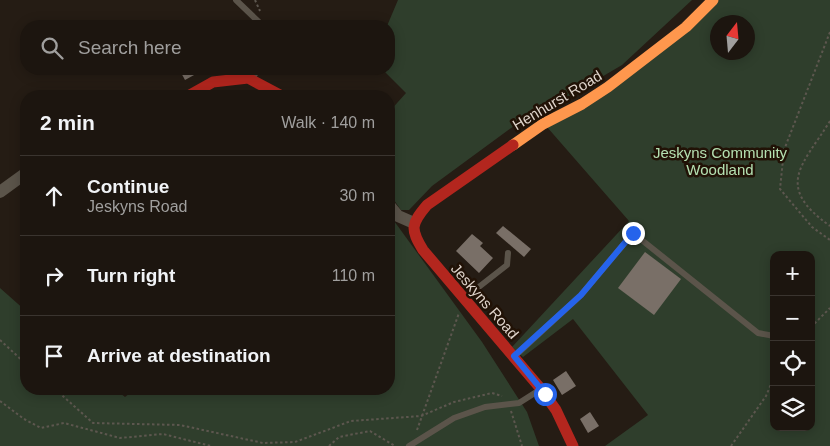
<!DOCTYPE html>
<html lang="en">
<head>
<meta charset="utf-8">
<style>
  body { margin:0; font-family:Arial,sans-serif; background:#29221d; color:#f1f3f6 }
  .controls { position:absolute; right:15px; bottom:15px; display:grid; overflow:hidden; border-radius:10px; box-shadow:0 2px 12px #0003 }
  .controls button { width:45px; height:45px; display:grid; place-items:center; padding:0; border:0; border-bottom:1px solid #3a342f; background:#1c150f; color:#f1f3f6; font:25px sans-serif }
  .compass { position:absolute; left:710px; top:15px; width:45px; height:45px; border-radius:50%; background:#1c150f; box-shadow:0 2px 12px #0003; rotate:16deg }
  .stop { position:absolute; width:15px; height:15px; margin:-11px; border:4px solid #2563eb; border-radius:50%; background:#fff }
  .stop.end { background:#2563eb; border-color:#fff; box-shadow:0 1px 5px #0008 }
  .list { margin:0; padding:0; list-style:none }
  h2 { display:flex; justify-content:space-between; align-items:center; height:65px; margin:0; padding:0 20px; font-size:21px }
  h2 small { font-size:16px; font-weight:400; color:#a09f9e }
  .list li { display:grid; grid-template-columns:32px 1fr auto; gap:15px; align-items:center; box-sizing:border-box; height:80px; padding:0 20px; border-top:1px solid #3a342f }
  .list b { display:block; font-size:19px; white-space:nowrap }
  .list p { margin:0; font-size:16px; white-space:nowrap; color:#a09f9e }
  .list em { font-size:16px; font-style:normal; color:#a09f9e }
  .icon { flex:none; width:28px; height:28px; fill:none; stroke:currentColor; stroke-width:2; stroke-linecap:round; stroke-linejoin:round }
  .map { position:relative; flex:none; width:830px; height:446px; overflow:hidden }
  .search { position:absolute; background:#1c150f; box-shadow:0 2px 12px #0003; left:20px; top:20px; width:375px; height:55px; display:flex; align-items:center; gap:12px; box-sizing:border-box; padding:0 18px; border-radius:20px; color:#a09f9e; font-size:19px }
  .panel { position:absolute; background:#1c150f; box-shadow:0 2px 12px #0003; left:20px; top:90px; width:375px; height:305px; border-radius:20px }
  .map>svg:first-child { display:block }
</style>
</head>
<body>
<div class="map">
<svg width="830" height="446" viewBox="0 0 830 446">
  <rect width="100%" height="100%" fill="#251c14"/>
  <!-- green -->
  <g fill="#2f3e2c" fill-rule="evenodd">
    <path d="M398,0H692L622,65L571,95L522,120L432,186L409,210H401L389,193V112L406,93L382,69H389V26H387Z"/>
    <path d="M719,0H830V446H605L648,415L573,319L523,357L512,347L629,221L547,127ZM718,22H748V52H718ZM774,255H811V427H774Z"/>
    <path d="M389,214L482,342L527,412L539,446H0V288L26,311V389H115L125,397L135,389H389Z"/>
  </g>
  <!-- building -->
  <g fill="#796f67">
    <path d="M179,69H205L185,80Z"/>
    <path d="M503,226L531,249L524,257L496,233Z"/>
    <path d="M472,234L483,243L480,246L493,258L479,273L456,251Z"/>
    <path d="M645,252L681,279L654,315L618,288Z"/>
    <path d="M566,371L576,386L562,395L553,380Z"/>
    <path d="M590,412L599,426L588,433L580,419Z"/>
  </g>
  <g fill="none" stroke-linecap="round" stroke-linejoin="round">
    <!-- path -->
    <g stroke="#5d574f" stroke-width="2" stroke-dasharray="2.5 2.5" stroke-linecap="butt">
      <path d="M255,0L260,11"/>
      <path d="M830,32L784,150L780,189L812,227L830,240"/>
      <path d="M830,121C802,166 774,186 830,226"/>
      <path d="M811,327L830,308"/>
      <path d="M0,340L26,364"/>
      <path d="M55,389L93,423L180,425L263,443L295,442L351,421L421,416L454,402L492,393L502,396"/>
      <path d="M0,401L24,419L41,428L64,423L120,438L163,434L211,446"/>
      <path d="M511,411L522,446"/>
      <path d="M417,430L459,313"/>
      <path d="M329,446L339,437L370,431L395,446"/>
      <path d="M731,446L766,396L774,377"/>
    </g>
    <!-- lane -->
    <g stroke="#5b544a" stroke-width="6">
      <path d="M236,0L263,26"/>
      <path d="M252,79L258,69"/>
      <path d="M466,297L507,265L508,253"/>
      <path d="M515,356L581,295L633,233L758,333L774,336"/>
      <path d="M409,446L454,418L485,407L519,403L541,389"/>
    </g>
    <!-- street -->
    <g stroke="#5b544a" stroke-width="12">
      <path d="M0,192L26,173"/>
      <path d="M389,205L398,216L414,223"/>
    </g>
    <!-- slow -->
    <path stroke="#ff974d" stroke-width="11" d="M513,145L543,124L582,104L608,87L686,27L713,0"/>
    <!-- jam -->
    <g stroke="#b3261e" stroke-width="11">
      <path d="M188,96L213,82L248,78L282,96"/>
      <path d="M513,145L427,205C411,224 410,229 423,250L541,389L556,410L573,446"/>
    </g>
  </g>
  <g fill="none" stroke-linecap="round" stroke-linejoin="round">
    <!-- route -->
    <path stroke="#2563eb" stroke-width="6" d="M545,394L514,356L581,295L633,233"/>
  </g>
  <g text-anchor="middle" dominant-baseline="central" stroke-width="5" stroke-linejoin="round" paint-order="stroke">
    <!-- street labels -->
    <g font-size="15" fill="#dfd4cb" stroke="#211206">
      <text transform="translate(557 100) rotate(-31)">Henhurst Road</text>
      <text transform="translate(485 301) rotate(49)">Jeskyns Road</text>
    </g>
    <!-- park labels -->
    <g font-size="15" fill="#b4e0b1" stroke="#211206">
      <text x="720" y="152">Jeskyns Community<tspan x="720" dy="17">Woodland</tspan></text>
    </g>
  </g>
</svg>
<div class="controls">
<button>+</button>
<button>−</button>
<button><svg class="icon" aria-label="locate" viewBox="0 0 24 24"><circle cx="12" cy="12" r="6"/><path d="M12 2v4M12 18v4M2 12h4M18 12h4"/></svg></button>
<button><svg class="icon" aria-label="layers" viewBox="0 0 24 24"><path d="M12 4l9 5-9 5-9-5zM3 14l9 5 9-5"/></svg></button>
</div>
<svg class="compass" viewBox="-18 -18 36 36"><path d="M0-13l5 13h-10z" fill="#e53935"/><path d="M0 13l5-13h-10z" fill="#a09f9e"/></svg>
<div class="stop" style="left:545px;top:394px"></div>
<div class="stop end" style="left:633px;top:233px"></div>
<div class="search"><svg class="icon" aria-label="search" viewBox="0 0 24 24"><circle cx="10" cy="10" r="6"/><path d="M15 15l6 6"/></svg>Search here</div>
<section class="panel">
<h2>2 min<small>Walk · 140 m</small></h2>
<ul class="list">
<li><svg class="icon" aria-label="ahead" viewBox="0 0 24 24"><path d="M12 20V5M6 11l6-6 6 6"/></svg><div><b>Continue</b><p>Jeskyns Road</p></div><em>30 m</em></li>
<li><svg class="icon" aria-label="right" viewBox="0 0 24 24"><path d="M7 20v-9h11M14 6l5 5-5 5"/></svg><div><b>Turn right</b></div><em>110 m</em></li>
<li><svg class="icon" aria-label="arrive" viewBox="0 0 24 24"><path d="M6 21V4h12l-3 4 3 4H6"/></svg><div><b>Arrive at destination</b></div></li>
</ul>
</section>
</div>
</body>
</html>
